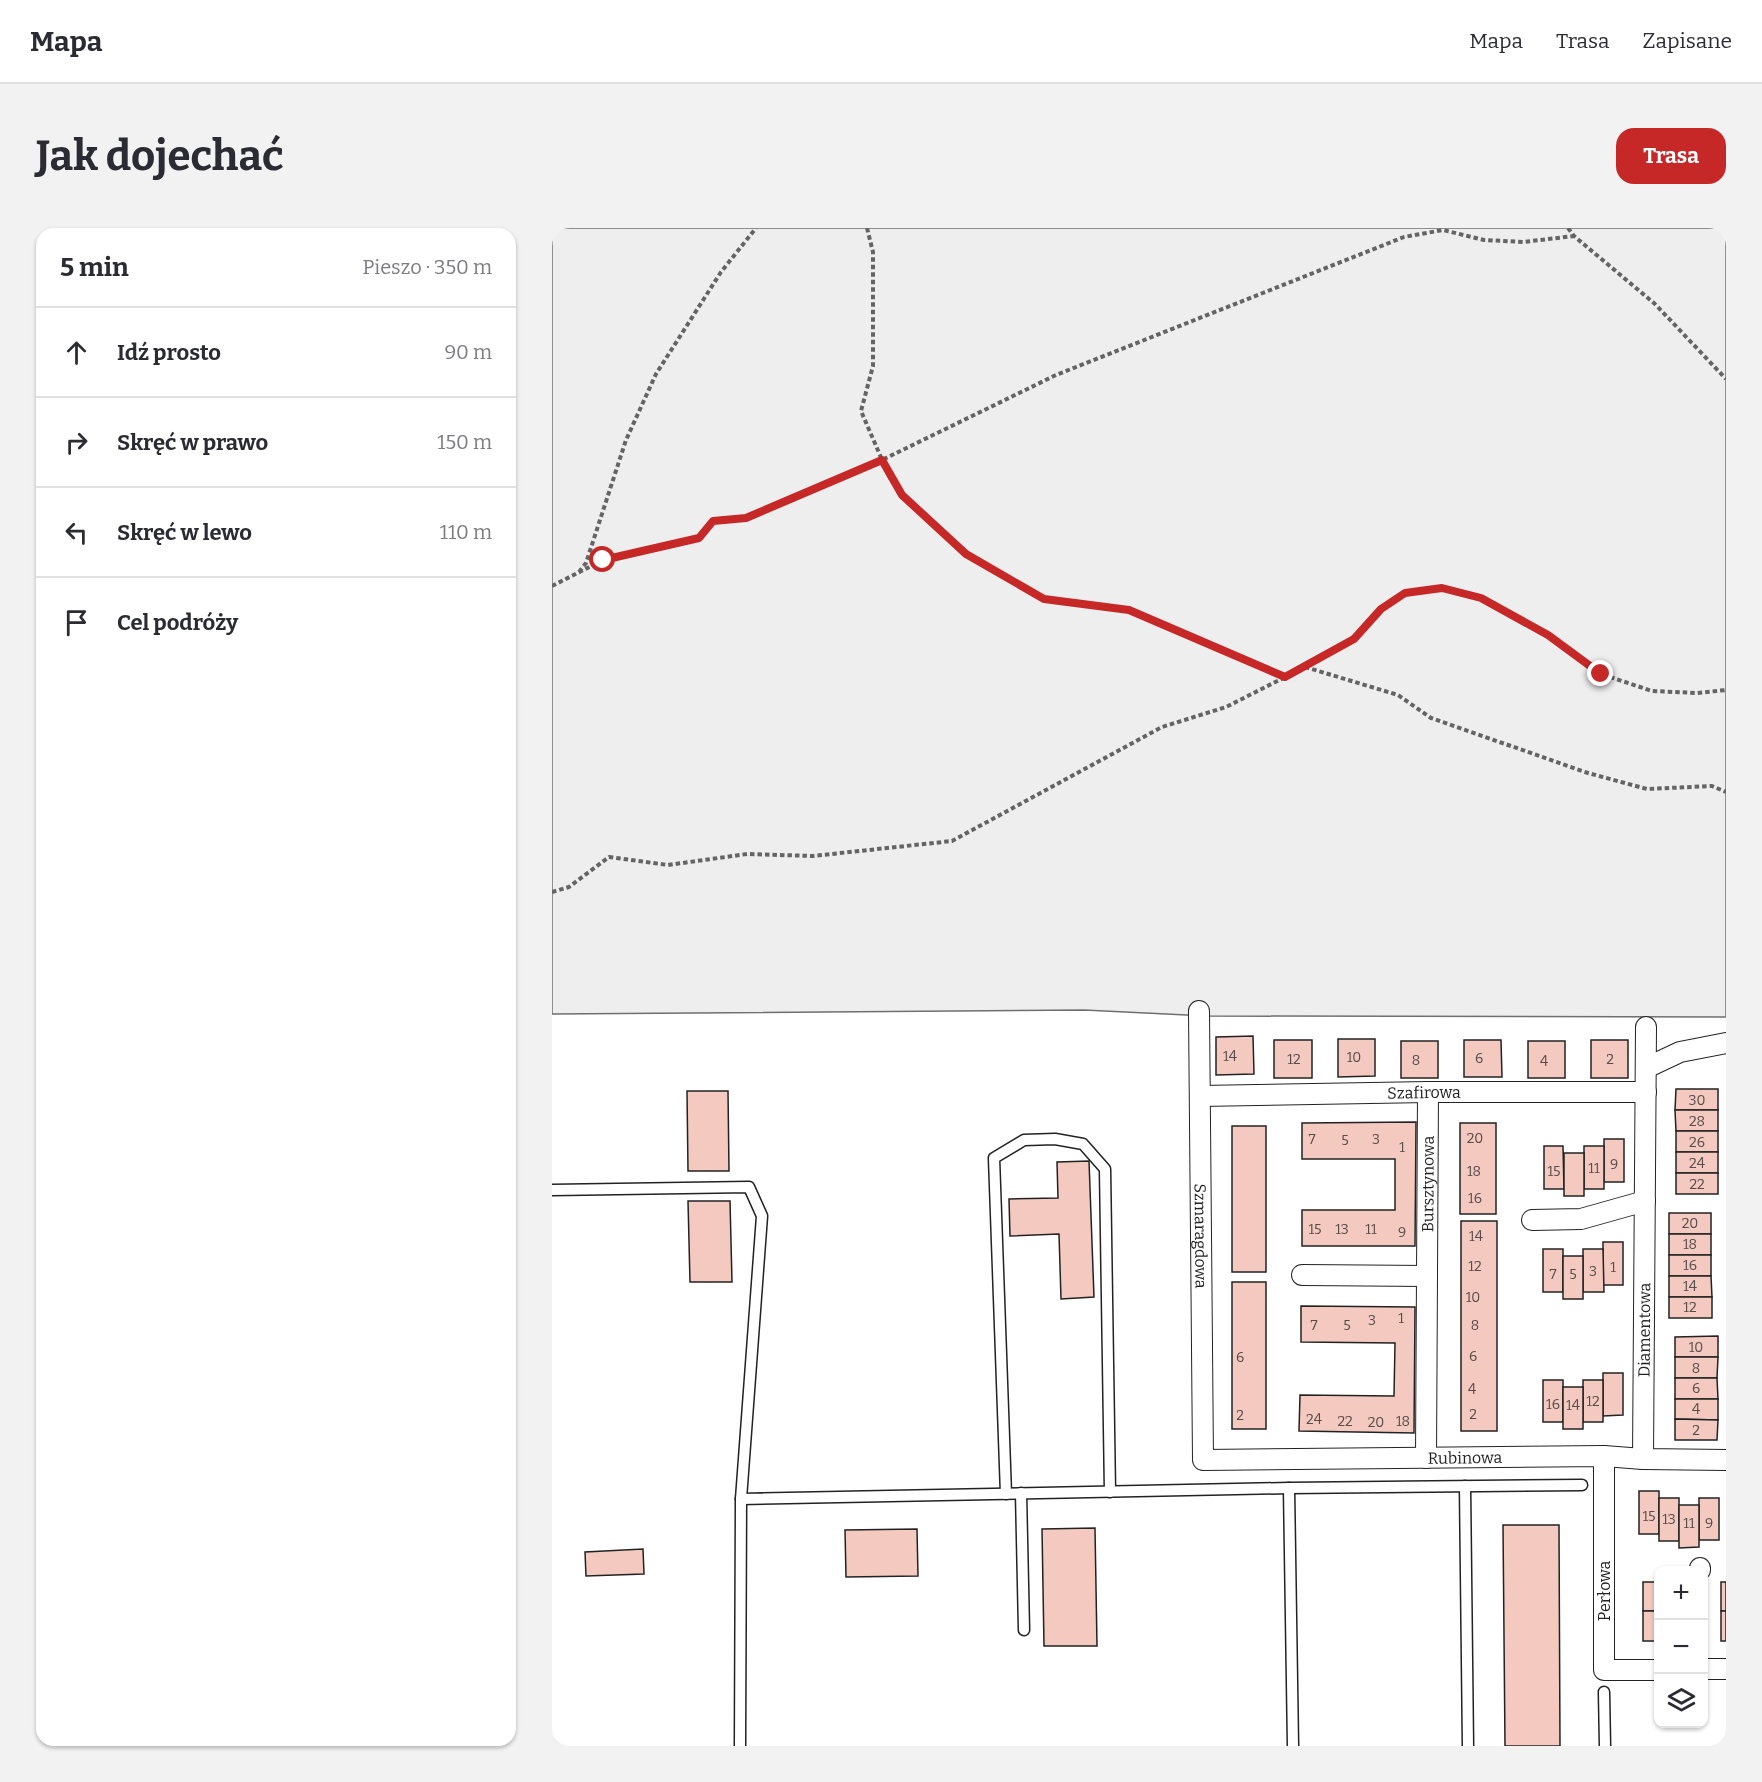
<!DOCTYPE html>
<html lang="pl">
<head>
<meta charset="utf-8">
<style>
  body { margin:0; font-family:Bitter,serif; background:#f2f2f3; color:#2b2b33 }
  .controls { position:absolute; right:18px; bottom:18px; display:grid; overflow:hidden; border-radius:12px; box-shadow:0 2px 4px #0004 }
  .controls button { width:54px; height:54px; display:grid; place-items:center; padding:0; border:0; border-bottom:2px solid #e1e1e2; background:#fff; color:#2b2b33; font:30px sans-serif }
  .stop { position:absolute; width:18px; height:18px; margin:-14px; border:4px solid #c62828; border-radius:50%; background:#fff }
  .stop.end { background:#c62828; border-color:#fff; box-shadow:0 2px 6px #0008 }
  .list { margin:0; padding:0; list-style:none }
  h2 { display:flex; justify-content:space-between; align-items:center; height:78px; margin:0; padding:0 24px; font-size:26px }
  h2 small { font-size:20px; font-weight:400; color:#7c7c81 }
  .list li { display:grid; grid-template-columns:39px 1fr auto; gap:18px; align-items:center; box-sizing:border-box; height:90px; padding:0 24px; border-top:2px solid #e1e1e2 }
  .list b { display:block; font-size:22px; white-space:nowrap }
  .list em { font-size:20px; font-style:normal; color:#7c7c81 }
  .icon { flex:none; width:33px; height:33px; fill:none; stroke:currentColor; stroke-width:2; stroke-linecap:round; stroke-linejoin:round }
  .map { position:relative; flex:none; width:1174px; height:1518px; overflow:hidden; border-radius:18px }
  header { display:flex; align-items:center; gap:36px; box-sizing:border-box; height:84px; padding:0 30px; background:#fff; border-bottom:2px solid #e1e1e2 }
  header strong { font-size:28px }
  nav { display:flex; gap:33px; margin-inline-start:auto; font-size:21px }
  .intro { display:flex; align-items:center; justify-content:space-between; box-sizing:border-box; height:144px; padding:0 36px }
  h1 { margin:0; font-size:42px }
  .button { padding:15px 27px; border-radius:18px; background:#c62828; color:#fff; font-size:21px; font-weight:700 }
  main { display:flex; gap:36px; padding:0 36px }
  aside { flex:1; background:#fff; border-radius:18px; box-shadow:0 2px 4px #0004 }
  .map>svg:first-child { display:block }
</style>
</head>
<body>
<header>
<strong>Mapa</strong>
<nav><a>Mapa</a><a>Trasa</a><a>Zapisane</a></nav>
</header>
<div class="intro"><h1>Jak dojechać</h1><a class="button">Trasa</a></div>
<main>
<aside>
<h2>5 min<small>Pieszo · 350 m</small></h2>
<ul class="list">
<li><svg class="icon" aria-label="ahead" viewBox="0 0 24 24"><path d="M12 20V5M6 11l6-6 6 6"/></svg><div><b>Idź prosto</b></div><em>90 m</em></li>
<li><svg class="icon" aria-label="right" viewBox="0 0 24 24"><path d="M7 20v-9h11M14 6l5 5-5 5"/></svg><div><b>Skręć w prawo</b></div><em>150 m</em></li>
<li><svg class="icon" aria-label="left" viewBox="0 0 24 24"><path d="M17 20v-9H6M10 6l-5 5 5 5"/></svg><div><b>Skręć w lewo</b></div><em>110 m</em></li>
<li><svg class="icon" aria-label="arrive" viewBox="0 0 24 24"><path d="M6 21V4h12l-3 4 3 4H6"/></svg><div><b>Cel podróży</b></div></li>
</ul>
</aside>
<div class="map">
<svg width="1174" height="1518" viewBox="0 0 1174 1518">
  <rect width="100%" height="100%" fill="#fff"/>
  <!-- green -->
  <path fill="#eee" stroke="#6f6f6f" stroke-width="1.5" d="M0,0H1174V789L655,788L532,782L0,786Z"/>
  <!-- building -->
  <g fill="#f3c9c0" stroke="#222" stroke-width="1.5">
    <path d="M701,808L702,846L664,847V809Z"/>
    <path d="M786,811H823V848L786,849Z"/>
    <rect x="722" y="812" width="38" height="38"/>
    <path d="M912,812H949L950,849H912Z"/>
    <rect x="1039" y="812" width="37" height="38"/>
    <rect x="849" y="813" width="37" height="37"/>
    <rect x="976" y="813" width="37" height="37"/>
    <path d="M1124,861H1166V882H1123Z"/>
    <path d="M135,863H176L177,943H136Z"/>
    <path d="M1123,882H1166V903H1124Z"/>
    <path d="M864,894L863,1018H750V982H843V931H750V895Z"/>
    <rect x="908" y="895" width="36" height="91"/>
    <rect x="680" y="898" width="34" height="146"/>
    <rect x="1124" y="903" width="42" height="21"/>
    <rect x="1052" y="911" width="20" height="43"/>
    <path d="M992,918H1011L1012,961H992Z"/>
    <rect x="1032" y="918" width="20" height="43"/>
    <rect x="1124" y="924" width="42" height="21"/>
    <rect x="1012" y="925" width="20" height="43"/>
    <path d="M537,933L542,1069L509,1071L507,1006L458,1008L457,971L506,970L505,934Z"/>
    <rect x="1124" y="945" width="42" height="21"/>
    <path d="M136,973H178L180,1054H138Z"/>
    <rect x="1117" y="985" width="42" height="21"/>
    <rect x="909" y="993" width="36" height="210"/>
    <rect x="1117" y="1006" width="42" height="21"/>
    <rect x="1051" y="1014" width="20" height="43"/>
    <rect x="991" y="1021" width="20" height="43"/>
    <path d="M1031,1021H1051L1052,1064H1031Z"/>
    <rect x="1117" y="1027" width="42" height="21"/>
    <rect x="1011" y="1028" width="20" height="43"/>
    <path d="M1117,1048H1159L1160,1069H1117Z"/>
    <rect x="680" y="1054" width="34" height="147"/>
    <rect x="1117" y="1069" width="43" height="21"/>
    <path d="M749,1078L863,1079L862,1205L747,1203L748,1167L842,1168L843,1115L749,1114Z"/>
    <path d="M1166,1108V1129H1123V1109Z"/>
    <path d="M1123,1129H1166L1165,1150H1123Z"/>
    <path d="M1051,1145H1071V1187L1051,1188Z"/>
    <path d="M1123,1150H1165L1166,1171H1123Z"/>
    <rect x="991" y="1152" width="20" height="42"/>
    <rect x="1031" y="1152" width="20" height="42"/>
    <rect x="1011" y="1159" width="20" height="42"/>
    <path d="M1123,1171H1166V1192L1123,1191Z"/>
    <path d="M1123,1191L1166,1192L1165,1212H1123Z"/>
    <rect x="1087" y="1263" width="20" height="43"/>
    <rect x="1107" y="1270" width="20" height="43"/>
    <rect x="1147" y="1270" width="20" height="42"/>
    <path d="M1127,1277H1147V1319L1127,1320Z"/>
    <path d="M951,1297H1007L1008,1518H953Z"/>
    <path d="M543,1300L545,1418H492L490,1301Z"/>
    <path d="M365,1301L366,1348L294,1349L293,1302Z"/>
    <path d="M91,1321L92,1346L34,1348L33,1324Z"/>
    <rect x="1091" y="1354" width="15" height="29"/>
    <rect x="1169" y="1354" width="5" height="29"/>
    <rect x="1091" y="1383" width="15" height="30"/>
    <rect x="1169" y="1383" width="5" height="30"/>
  </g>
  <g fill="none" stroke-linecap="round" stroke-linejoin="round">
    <defs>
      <g id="service">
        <path d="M0,962L197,959L210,988L189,1271L188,1518"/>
        <path d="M913,1258L916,1518"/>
        <path d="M737,1260L741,1518"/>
        <path d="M469,1265L472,1402"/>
        <path d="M454,1266L442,930L472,912L503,911L531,916L553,941L558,1264"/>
        <path d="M189,1271L737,1260L1030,1257"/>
        <path d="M1052,1464L1053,1518"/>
      </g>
      <g id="minor">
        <path id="s1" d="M647,783L651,1232L1052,1228L1091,1231L1174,1232"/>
        <path d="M1094,840L1128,824L1174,815"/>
        <path id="s2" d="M648,868L876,864H1094"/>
        <path d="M980,992L1029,991L1093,973"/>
        <path d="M750,1047L875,1048"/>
        <path d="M1052,1228V1442H1106"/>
        <path id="s3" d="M874,1230L876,864"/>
        <path id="s4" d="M1091,1231L1094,799"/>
        <path d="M1148,1342V1340"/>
        <path d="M1152,1441H1174"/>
      </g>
    </defs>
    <!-- service casing -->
    <use href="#service" stroke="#222" stroke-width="13"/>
    <!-- minor casing -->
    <use href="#minor" stroke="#222" stroke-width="22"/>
    <!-- path -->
    <g stroke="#646464" stroke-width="4" stroke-dasharray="4.5 3" stroke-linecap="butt">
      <path d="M315,0L321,24V138L309,183L337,248L349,267L415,325L492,371L577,382L732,449"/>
      <path d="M1016,0L1022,8L1103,76L1174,151"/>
      <path d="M27,344L34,335L74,212L104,146L169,44L204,0"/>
      <path d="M0,358L51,332L147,310L161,293L194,289L330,232L504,147L852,9L891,2L932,12L971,14L1022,8"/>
      <path d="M753,439L846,467L879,490L1036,545L1095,561L1160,558L1174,564"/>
      <path d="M0,664L17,659L57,629L116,637L195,626L261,628L400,613L610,499L674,479L753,439L802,411L829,381L853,365L890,360L929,370L996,407L1049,446L1100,463L1145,465L1174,462"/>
    </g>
    <!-- service -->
    <use href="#service" stroke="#fff" stroke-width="10"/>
    <!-- minor -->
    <use href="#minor" stroke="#fff" stroke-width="20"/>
  </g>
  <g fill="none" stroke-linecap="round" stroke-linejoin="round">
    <!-- route -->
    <path stroke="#c62828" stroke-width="8" d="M51,332L147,310L161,293L194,290L330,232L350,267L414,326L492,371L577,382L733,449L802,411L829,381L853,365L890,360L929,370L996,407L1049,446"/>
  </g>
  <g text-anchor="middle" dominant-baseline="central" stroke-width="4.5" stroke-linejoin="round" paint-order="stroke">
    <!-- number labels -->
    <g font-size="14" fill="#564c4a">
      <text x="678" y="828">14</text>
      <text x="802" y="829">10</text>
      <text x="927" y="830">6</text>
      <text x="742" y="831">12</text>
      <text x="1058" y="831">2</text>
      <text x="864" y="832">8</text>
      <text x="992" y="833">4</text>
      <text x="1145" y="872">30</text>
      <text x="1145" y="893">28</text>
      <text x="923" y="910">20</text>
      <text x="760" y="911">7</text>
      <text x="824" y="911">3</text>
      <text x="793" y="912">5</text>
      <text x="1145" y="914">26</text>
      <text x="850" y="919">1</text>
      <text x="1145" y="935">24</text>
      <text x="1062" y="936">9</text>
      <text x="1042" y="940">11</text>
      <text x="922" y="943">18</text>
      <text x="1002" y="943">15</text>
      <text x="1145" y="956">22</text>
      <text x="923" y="970">16</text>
      <text x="1138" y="995">20</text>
      <text x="763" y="1001">15</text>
      <text x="790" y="1001">13</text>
      <text x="819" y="1001">11</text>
      <text x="850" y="1004">9</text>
      <text x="924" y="1008">14</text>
      <text x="1138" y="1016">18</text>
      <text x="1138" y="1037">16</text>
      <text x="923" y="1038">12</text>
      <text x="1061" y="1039">1</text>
      <text x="1041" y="1043">3</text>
      <text x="1001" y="1046">7</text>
      <text x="1021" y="1046">5</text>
      <text x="1138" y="1058">14</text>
      <text x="921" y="1069">10</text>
      <text x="1138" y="1079">12</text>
      <text x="849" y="1090">1</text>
      <text x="820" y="1092">3</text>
      <text x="762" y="1097">7</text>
      <text x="795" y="1097">5</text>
      <text x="923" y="1097">8</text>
      <text x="1144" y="1119">10</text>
      <text x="921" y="1128">6</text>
      <text x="688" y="1129">6</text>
      <text x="1144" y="1140">8</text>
      <text x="1144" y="1160">6</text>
      <text x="920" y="1161">4</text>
      <text x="1041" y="1173">12</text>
      <text x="1001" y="1176">16</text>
      <text x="1021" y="1177">14</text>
      <text x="1144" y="1181">4</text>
      <text x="921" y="1186">2</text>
      <text x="688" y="1187">2</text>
      <text x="762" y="1191">24</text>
      <text x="793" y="1193">22</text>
      <text x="851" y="1193">18</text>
      <text x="824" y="1194">20</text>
      <text x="1144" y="1202">2</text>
      <text x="1097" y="1288">15</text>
      <text x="1117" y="1291">13</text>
      <text x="1137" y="1295">11</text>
      <text x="1157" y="1295">9</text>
    </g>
    <!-- street labels -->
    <g font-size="16" fill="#222" stroke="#fff">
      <text stroke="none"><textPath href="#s2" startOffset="224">Szafirowa</textPath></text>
      <text stroke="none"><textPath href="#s3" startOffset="274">Bursztynowa</textPath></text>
      <text stroke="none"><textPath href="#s1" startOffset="225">Szmaragdowa</textPath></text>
      <text stroke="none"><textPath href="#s4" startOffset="129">Diamentowa</textPath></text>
      <text stroke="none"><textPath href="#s1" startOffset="711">Rubinowa</textPath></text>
      <text transform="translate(1052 1363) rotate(-90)">Perłowa</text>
    </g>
  </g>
</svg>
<div class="controls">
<button>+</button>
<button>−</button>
<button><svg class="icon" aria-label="layers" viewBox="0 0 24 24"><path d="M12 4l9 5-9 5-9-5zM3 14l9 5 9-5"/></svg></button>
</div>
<div class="stop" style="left:51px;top:332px"></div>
<div class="stop end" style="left:1049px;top:446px"></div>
</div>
</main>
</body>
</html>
